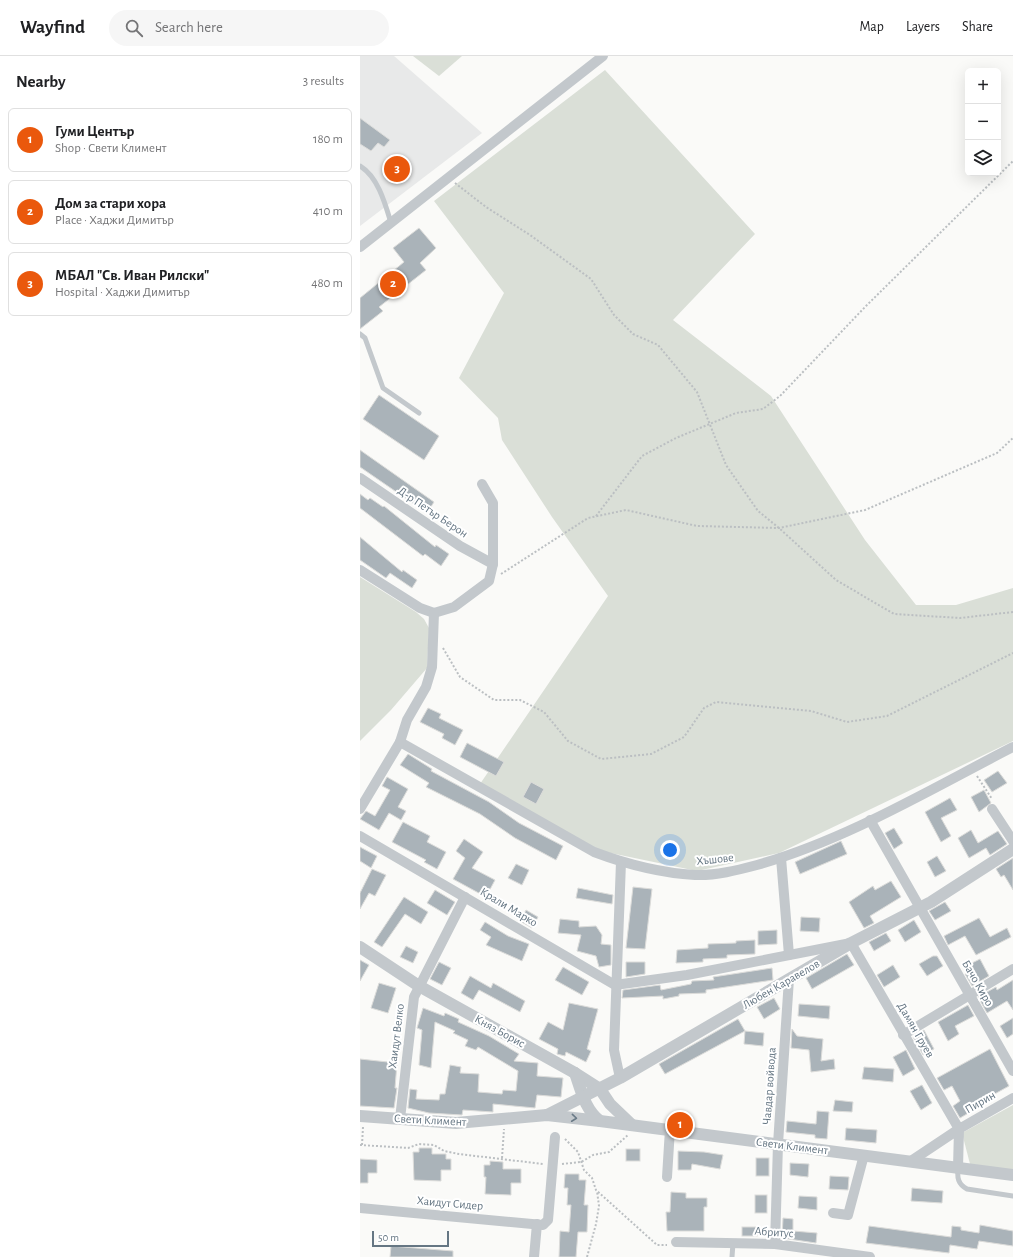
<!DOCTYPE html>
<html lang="en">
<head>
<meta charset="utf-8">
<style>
  body { margin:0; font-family:"Alegreya Sans",sans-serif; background:#f6f6f6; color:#202124 }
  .controls { position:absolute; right:12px; top:12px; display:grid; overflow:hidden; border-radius:6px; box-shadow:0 4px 16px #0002 }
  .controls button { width:36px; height:36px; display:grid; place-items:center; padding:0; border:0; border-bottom:1px solid #e0e0e0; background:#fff; color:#202124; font:20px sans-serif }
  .scale { position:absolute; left:12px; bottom:10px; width:77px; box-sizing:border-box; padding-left:4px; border:2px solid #657683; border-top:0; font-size:11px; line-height:14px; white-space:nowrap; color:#657683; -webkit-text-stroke:3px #fff; paint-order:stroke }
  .you { position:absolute; left:310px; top:794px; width:14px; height:14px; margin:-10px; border:3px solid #fff; border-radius:50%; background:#1a73e8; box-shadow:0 0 0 6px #1a73e833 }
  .badge { display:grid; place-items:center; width:26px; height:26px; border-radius:50%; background:#ea580c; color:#fff; font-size:13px; font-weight:700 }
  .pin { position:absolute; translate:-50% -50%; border:2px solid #fff; box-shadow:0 1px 4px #0006 }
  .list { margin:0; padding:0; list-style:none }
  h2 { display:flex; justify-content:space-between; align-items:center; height:52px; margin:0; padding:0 16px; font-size:17px }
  h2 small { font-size:13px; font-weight:400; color:#757577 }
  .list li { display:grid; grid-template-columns:26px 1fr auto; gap:12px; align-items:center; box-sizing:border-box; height:64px; margin:0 8px 8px; padding:0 8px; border:1px solid #e0e0e0; border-radius:6px }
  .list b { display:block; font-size:15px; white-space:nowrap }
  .list p { margin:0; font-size:13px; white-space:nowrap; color:#757577 }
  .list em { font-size:13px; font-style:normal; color:#757577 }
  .icon { flex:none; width:22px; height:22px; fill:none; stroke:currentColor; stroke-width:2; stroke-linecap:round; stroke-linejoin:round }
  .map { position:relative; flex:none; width:653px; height:1201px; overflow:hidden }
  header { display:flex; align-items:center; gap:24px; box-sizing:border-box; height:56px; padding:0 20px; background:#fff; border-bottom:1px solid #e0e0e0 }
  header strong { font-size:19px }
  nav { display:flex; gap:22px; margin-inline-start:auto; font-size:14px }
  .search { width:280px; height:36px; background:#f6f6f6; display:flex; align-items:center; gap:10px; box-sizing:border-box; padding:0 14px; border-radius:22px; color:#757577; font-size:15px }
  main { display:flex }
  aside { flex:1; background:#fff }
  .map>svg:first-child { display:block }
</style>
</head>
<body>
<header>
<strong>Wayfind</strong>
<div class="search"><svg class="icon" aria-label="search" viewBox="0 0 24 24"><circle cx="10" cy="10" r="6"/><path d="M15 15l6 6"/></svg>Search here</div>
<nav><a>Map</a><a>Layers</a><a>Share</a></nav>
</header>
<main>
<aside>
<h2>Nearby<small>3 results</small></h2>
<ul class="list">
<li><span class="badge">1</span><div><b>Гуми Център</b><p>Shop · Свети Климент</p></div><em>180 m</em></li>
<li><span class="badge">2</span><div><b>Дом за стари хора</b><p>Place · Хаджи Димитър</p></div><em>410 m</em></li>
<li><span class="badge">3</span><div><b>МБАЛ &quot;Св. Иван Рилски&quot;</b><p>Hospital · Хаджи Димитър</p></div><em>480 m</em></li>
</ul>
</aside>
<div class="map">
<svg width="653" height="1201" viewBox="0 0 653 1201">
  <rect width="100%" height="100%" fill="#fafaf8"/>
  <!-- built -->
  <path fill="#e8e9e9" d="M0,0H34L122,77L0,170Z"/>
  <!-- green -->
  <g fill="#dadfd7">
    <path d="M53,0H102L79,20Z"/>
    <path d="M245,14L395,178L313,264L411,340L505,484L556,549H596L653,532V685L419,797L337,815L236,794L120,728L248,540L192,461L142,384L138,362L99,322L144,237L74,145Z"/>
    <path d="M0,521L56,556L64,563L69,572L67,612L31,654L0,685Z"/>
    <path d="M653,1049V1114L610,1108L602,1077Z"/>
  </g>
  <!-- building -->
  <g fill="#aab3b9" stroke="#dcdcda">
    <path d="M0,62L30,84L24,91L18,87L11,95L0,88Z"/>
    <path d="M59,172L76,192L60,207L66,214L19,251L23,255L0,273V242L44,206L33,192Z"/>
    <path d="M19,339L79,380L64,404L3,363Z"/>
    <path d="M0,394L74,446L67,457L0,411Z"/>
    <path d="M0,438L8,444L10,442L23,451L24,450L75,491L76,489L89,498L81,510L65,498L63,500L0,452Z"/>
    <path d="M0,481L42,516L43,514L57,524L52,532L30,517L26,522L0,504Z"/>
    <path d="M68,652L81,658L79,662L103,674L95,689L82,682L84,678L60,666Z"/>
    <path d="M107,687L144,706L136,720L100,701Z"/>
    <path d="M48,698L72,713L71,715L129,746L159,767L203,790L196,804L155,782L120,758L66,731L69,727L40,709Z"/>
    <path d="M638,715L647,727L632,736L624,724Z"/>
    <path d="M27,721L48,733L38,751L46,755L41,764L29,757L19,774L0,763L6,755L15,760L30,734L22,730Z"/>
    <path d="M171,726L184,733L176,748L163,741Z"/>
    <path d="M624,734L631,747L619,756L611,741Z"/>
    <path d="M590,742L597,754L581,762L591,780L581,786L565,756Z"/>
    <path d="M43,766L70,780L67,786L86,796L77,813L64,806L66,804L32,786Z"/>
    <path d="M534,772L543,787L534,793L525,777Z"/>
    <path d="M611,774L618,787L638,775L647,788L630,799L626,792L609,802L598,782Z"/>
    <path d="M104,783L123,796L112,812L135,824L126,841L93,823L105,802L96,795Z"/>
    <path d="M481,785L487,798L440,818L435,806Z"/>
    <path d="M0,791L17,800L11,812L0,805Z"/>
    <path d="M577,800L586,815L575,821L567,806Z"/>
    <path d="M653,802V834L644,819L641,821L636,813Z"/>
    <path d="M156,808L169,814L162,829L148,822Z"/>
    <path d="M12,813L26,819L15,840L9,837L0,853V837Z"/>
    <path d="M531,825L541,841L510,860L514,867L504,872L489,846L513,830L515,834Z"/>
    <path d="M273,831L292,833L285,893L266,892Z"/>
    <path d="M218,832L253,839L252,848L216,842Z"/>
    <path d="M75,834L95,846L87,859L67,847Z"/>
    <path d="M44,841L68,856L61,868L45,858L22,891L14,886Z"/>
    <path d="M585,846L591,855L575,864L569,855Z"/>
    <path d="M166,854L178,861L172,872L160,865Z"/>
    <path d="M441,861L460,862L459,876L440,875Z"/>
    <path d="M619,862L630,881L647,872L651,881L616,899L605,880L588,889L584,880Z"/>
    <path d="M200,863L219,865V871L236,870L242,879L241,888L251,889V909L239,911L236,900L217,895L221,879L198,877Z"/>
    <path d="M554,864L561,876L545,886L538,874Z"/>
    <path d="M125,866L148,880L169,888L162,905L126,889L131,881L120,874Z"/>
    <path d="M417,874V888L398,889V875Z"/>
    <path d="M526,877L531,885L514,895L509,886Z"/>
    <path d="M395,884V898L367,899V902L343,903V906L316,907L317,894L348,892V888L376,887V885Z"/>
    <path d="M46,890L58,896L53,907L40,901Z"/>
    <path d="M487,898L494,909L452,933L446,922Z"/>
    <path d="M573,900H577L583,910L567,920L559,908Z"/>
    <path d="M620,903L629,920L612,930L605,918L611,914L608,909Z"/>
    <path d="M0,904L9,909L0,925Z"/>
    <path d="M79,906L91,912L82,929L70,923Z"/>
    <path d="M266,906H285V918L266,921Z"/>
    <path d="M533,909L540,921L524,931L517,919Z"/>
    <path d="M203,911L229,926L222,939L195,924Z"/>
    <path d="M412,912L413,924L346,934V937L319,938V940L303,943V940L262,942L263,934L300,929L301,934L331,928L332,925L354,924L353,921Z"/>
    <path d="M110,920L131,932L133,927L165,945L160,956L119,934L113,944L101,937Z"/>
    <path d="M653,924V954L647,945L627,957L618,941L636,931L637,934Z"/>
    <path d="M19,927L36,932L28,957L11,952Z"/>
    <path d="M414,942L420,953L404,963L397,951Z"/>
    <path d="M209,947L238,953L227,993L231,995L226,1006L206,996L205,1000L197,998L198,993L179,983L188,966L203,974Z"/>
    <path d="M439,948L470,950L469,963L438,960Z"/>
    <path d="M608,949L614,960L595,970L599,978L588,985L578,966Z"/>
    <path d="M63,952L84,960L85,957L99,963L98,966L129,980L159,998L154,1005L178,1007L177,1020L203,1022L201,1041L177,1039L175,1052L133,1048V1056L103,1054L102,1059L69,1057L48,1052L50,1033L57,1034L56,1043L79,1044L80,1038H85L90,1009L101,1011L100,1017L119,1018L118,1036L142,1038L143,1034L156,1035L158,1015L118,991L116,994L105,990L108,984L93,977L95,975L75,966L71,1012L59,1009L62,974L57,972Z"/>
    <path d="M653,962V978L647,982L640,970Z"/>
    <path d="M378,963L385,975L305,1018L299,1008Z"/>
    <path d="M432,973L437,980L463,983L461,1005L474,1003L475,1013L451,1016L449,994L431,992Z"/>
    <path d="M564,974L574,993L563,999L553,981Z"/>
    <path d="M385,975L404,977L403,990L384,988Z"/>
    <path d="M630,993L649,1030L622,1045L624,1048L600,1062L593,1050L600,1045L592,1030L584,1034L577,1022Z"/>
    <path d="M546,994L555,1013L543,1020L533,1001Z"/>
    <path d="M0,1003L37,1007L35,1032H37L34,1052L0,1050Z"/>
    <path d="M504,1011L534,1013L533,1026L502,1023Z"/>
    <path d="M562,1029L572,1047L561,1054L550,1035Z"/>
    <path d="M475,1044L493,1046L492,1056L473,1055Z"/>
    <path d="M457,1055L469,1056L467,1083L455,1082V1079L426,1076L427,1065L456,1068Z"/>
    <path d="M486,1072L517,1074L516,1087L485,1084Z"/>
    <path d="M59,1092H72V1098H86V1103H91V1114H81V1125L54,1124L53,1096H59Z"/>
    <rect x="266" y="1093" width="14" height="12"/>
    <path d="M318,1095L344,1096L363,1099L360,1113L332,1108L331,1114H318Z"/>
    <rect x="396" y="1102" width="13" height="18"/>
    <path d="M0,1103L17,1104V1117H8V1127H0Z"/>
    <path d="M130,1105L143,1106V1113H161V1127H151V1139L125,1138L126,1121H124V1109H130Z"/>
    <path d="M430,1107L449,1108L448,1121L430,1119Z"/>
    <path d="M205,1118H219V1124H226L224,1149H228L227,1176H218L216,1201H199L200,1175L209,1176L211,1149H207L208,1132H204Z"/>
    <path d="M470,1120L489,1121L488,1134L469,1133Z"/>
    <path d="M552,1132L583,1135L582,1147L551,1145Z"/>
    <path d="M311,1136L326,1137V1142H347V1151H344V1175H307L306,1156H310Z"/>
    <rect x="395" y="1139" width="12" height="18"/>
    <path d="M439,1140L457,1141V1154L438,1152Z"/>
    <path d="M423,1162L433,1163V1175L457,1177L456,1187L422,1182Z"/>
    <path d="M620,1169L653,1175V1190L619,1185L617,1193L590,1189L589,1197L506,1187L509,1170L591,1181L592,1170L601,1171V1174L619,1177Z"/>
    <rect x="382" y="1171" width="15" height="9"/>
    <path d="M31,1190L93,1195V1201H30Z"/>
  </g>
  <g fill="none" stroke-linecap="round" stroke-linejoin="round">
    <!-- path -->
    <g stroke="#bbbfc2" stroke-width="2" stroke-dasharray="2 2" stroke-linecap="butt">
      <path d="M95,127L126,151L170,179L231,223L254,259L273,278L298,289L337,336L366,409L398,455L419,472L476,524L534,558L600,562L653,556"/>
      <path d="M236,460L282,400L316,382L376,357L403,353L420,340L506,250L653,105"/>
      <path d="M141,518L228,462L266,454L337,470L419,472L505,454L637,397L653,382"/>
      <path d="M83,592L100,621L134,644H160L184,656L208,685L241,703L291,698L324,681L344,652L356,646L451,655L487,666L527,660L653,597"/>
      <path d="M617,720L632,743"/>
      <path d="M205,1083L218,1096L224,1114L232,1122L236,1134L297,1189H307"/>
      <path d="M0,1089L48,1092L59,1088L74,1089L84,1095L99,1098L183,1108"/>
      <path d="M2,1089L3,1071"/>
      <path d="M142,1102L144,1073"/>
      <path d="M202,1108L221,1106L233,1099L249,1096L268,1079"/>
      <path d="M227,1201L236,1168L239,1150L237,1135"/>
    </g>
    <!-- service -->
    <g stroke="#c3c8cc" stroke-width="5">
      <path d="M0,110C18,121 25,147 31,167"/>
      <path d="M0,278L5,282L23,332L59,357"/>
      <path d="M598,1112C597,1122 598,1128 607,1133L653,1140"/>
      <path d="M372,1201L373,1187"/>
    </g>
    <!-- minor -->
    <g stroke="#c3c8cc" stroke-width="10">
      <path d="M0,191L243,0"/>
      <path d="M0,422L100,490L133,508"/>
      <path d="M0,514L60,552L74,557"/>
      <path d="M74,557L94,551L129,525L133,508V447L122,428"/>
      <path d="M40,686L234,796C266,808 301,817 335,819C355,820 378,814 397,809C486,784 571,733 653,691"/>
      <path d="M0,753L40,686L47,664L66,631L72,611L74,557"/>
      <path d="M632,753L653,785"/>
      <path d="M510,764L653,1015"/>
      <path d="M0,780L255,929L327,919L491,887L599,1073L653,1042"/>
      <path d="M421,802L429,899"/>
      <path d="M543,979L653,913"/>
      <path d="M260,1022L254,994L261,806"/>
      <path d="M40,1063L54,941L105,841"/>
      <path d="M551,1105L599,1073L598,1112"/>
      <path d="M307,1121L310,1073"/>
      <path d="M0,1152L183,1169L188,1164L195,1081"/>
      <path d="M473,1157L488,1159L504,1099"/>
      <path d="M316,1186L415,1188L510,1201"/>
      <path d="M415,1188L418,1088L429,923"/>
      <path d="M174,1201L177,1168"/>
    </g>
    <!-- tertiary -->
    <g stroke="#c3c8cc" stroke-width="12">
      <path d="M0,891L59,930L215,1017L240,1033L250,1048L272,1069"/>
      <path d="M215,1017C221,1034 225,1054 240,1065L653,1119"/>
      <path d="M187,1059L260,1022L491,887L571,846L653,793"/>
      <path d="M0,1060L96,1067L187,1059L240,1065"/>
    </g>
  </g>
  <!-- one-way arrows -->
  <defs><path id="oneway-chevron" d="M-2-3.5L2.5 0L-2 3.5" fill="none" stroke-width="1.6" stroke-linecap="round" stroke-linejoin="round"/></defs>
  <use stroke="#6a7a87" href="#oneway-chevron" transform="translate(214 1062) rotate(6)"/>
  <g text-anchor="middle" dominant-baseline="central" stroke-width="4" stroke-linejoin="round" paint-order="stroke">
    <!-- street labels -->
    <g font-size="12" fill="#657683" stroke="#fff">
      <text transform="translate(73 456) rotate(34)">Д-р Петър Берон</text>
      <text transform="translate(355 803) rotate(-6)">Хъшове</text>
      <text transform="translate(149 851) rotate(31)">Крали Марко</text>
      <text transform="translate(618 927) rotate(60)">Бачо Киро</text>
      <text transform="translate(421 928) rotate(-30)">Любен Каравелов</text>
      <text transform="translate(556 974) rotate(60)">Дамян Груев</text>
      <text transform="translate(140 975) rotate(29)">Княз Борис</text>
      <text transform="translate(36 980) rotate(-83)">Хаидут Велко</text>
      <text transform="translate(409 1030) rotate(-86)">Чавдар войвода</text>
      <text transform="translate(620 1046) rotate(-30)">Пирин</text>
      <text transform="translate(70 1064) rotate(3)">Свети Климент</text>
      <text transform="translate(432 1090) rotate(7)">Свети Климент</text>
      <text transform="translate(90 1147) rotate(5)">Хаидут Сидер</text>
      <text transform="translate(414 1176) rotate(4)">Абритус</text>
    </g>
  </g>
</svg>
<div class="controls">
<button>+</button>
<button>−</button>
<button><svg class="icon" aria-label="layers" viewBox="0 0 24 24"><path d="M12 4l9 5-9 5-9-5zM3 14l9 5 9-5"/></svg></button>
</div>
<div class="scale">50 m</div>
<div class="you"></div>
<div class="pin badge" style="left:320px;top:1069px">1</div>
<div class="pin badge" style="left:33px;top:228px">2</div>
<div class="pin badge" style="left:37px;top:113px">3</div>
</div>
</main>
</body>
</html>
